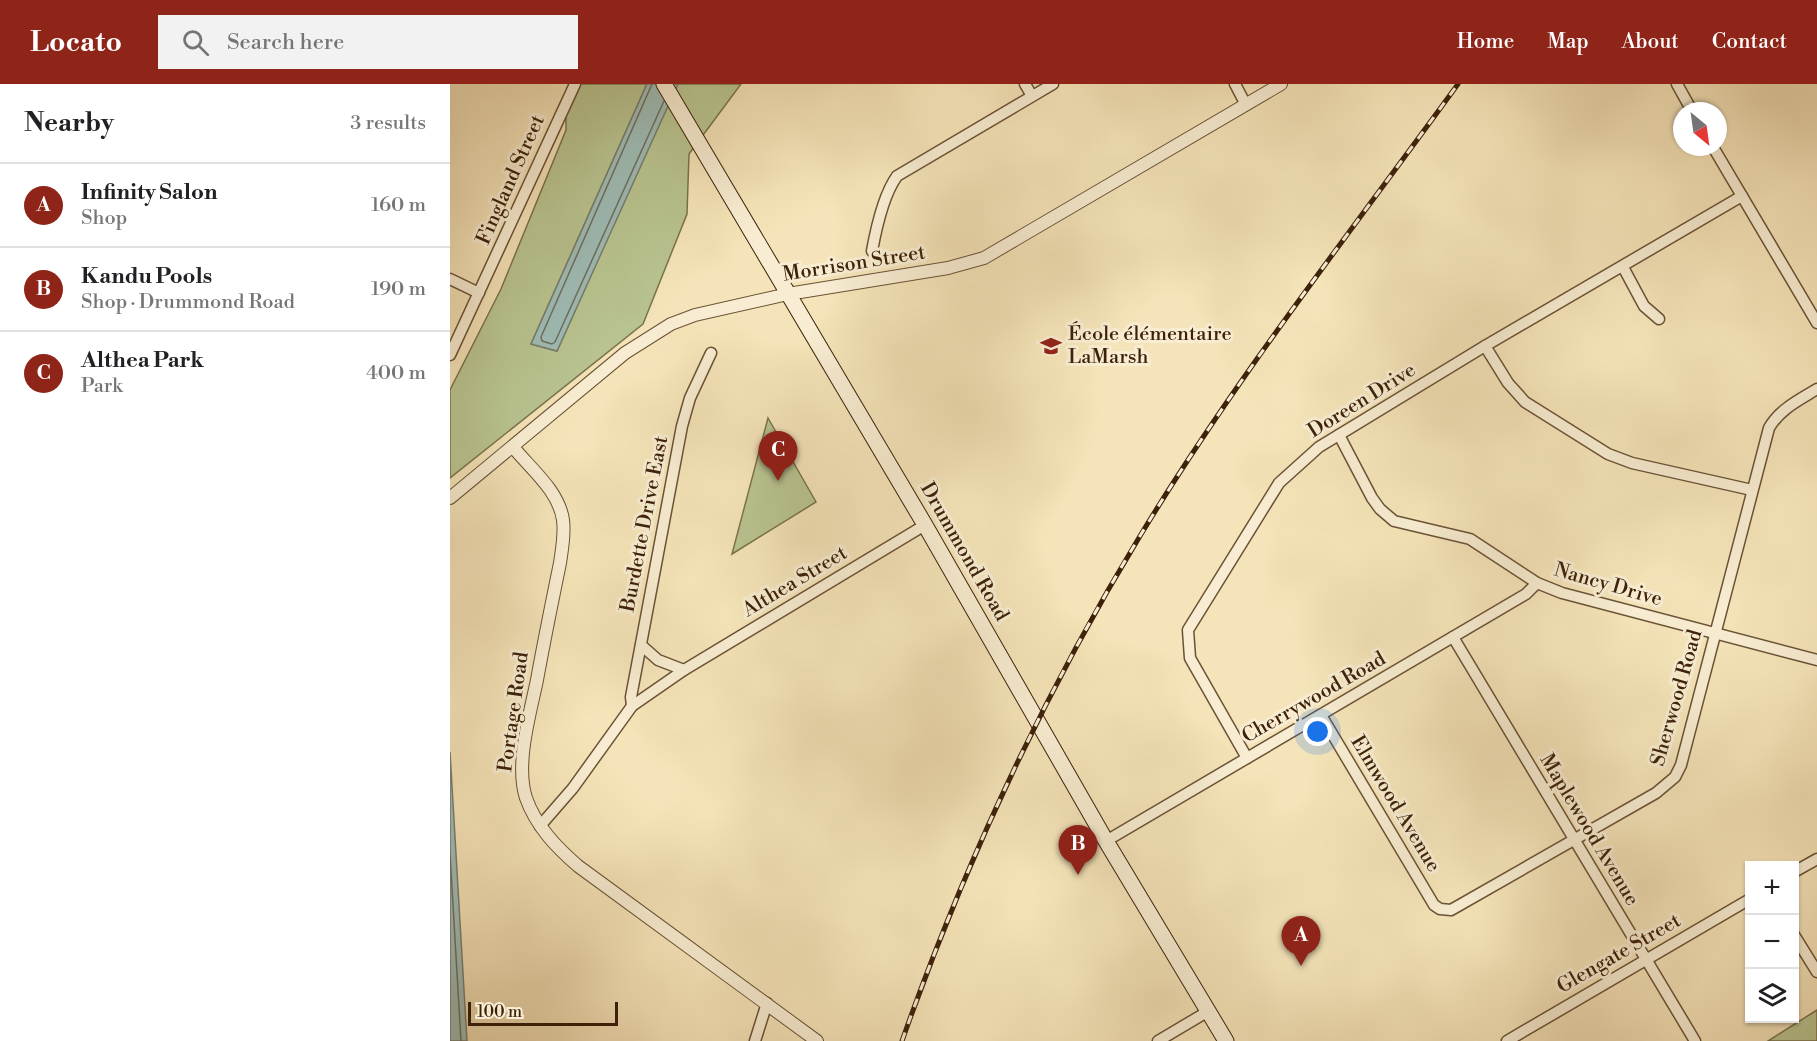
<!DOCTYPE html>
<html lang="en">
<head>
<meta charset="utf-8">
<style>
  body { margin:0; font-family:"Libre Bodoni",serif; background:#f2f2f2; color:#202124 }
  .controls { position:absolute; right:18px; bottom:18px; display:grid; overflow:hidden; border-radius:0px; box-shadow:0 2px 4px #0004 }
  .controls button { width:54px; height:54px; display:grid; place-items:center; padding:0; border:0; border-bottom:2px solid #e0e0e0; background:#fff; color:#202124; font:30px sans-serif }
  .compass { position:absolute; left:1223px; top:18px; width:54px; height:54px; border-radius:50%; background:#fff; box-shadow:0 2px 4px #0004; rotate:151deg }
  .scale { position:absolute; left:18px; bottom:15px; width:150px; box-sizing:border-box; padding-left:6px; border:3px solid #3d2109; border-top:0; font-size:16px; line-height:21px; white-space:nowrap; color:#3d2109; -webkit-text-stroke:4px #f8edd2; paint-order:stroke }
  .you { position:absolute; left:868px; top:648px; width:21px; height:21px; margin:-15px; border:4px solid #fff; border-radius:50%; background:#1a73e8; box-shadow:0 0 0 9px #1a73e833 }
  .badge { display:grid; place-items:center; width:39px; height:39px; border-radius:50%; background:#8f2418; color:#fff; font-size:20px; font-weight:700 }
  .pin { position:absolute; translate:-50% -50px; filter:drop-shadow(0 2px 3px #0008) }
  .pin::after { content:''; position:absolute; top:32px; width:21px; height:18px; background:inherit; clip-path:polygon(0 0,100% 0,50% 100%) }
  .list { margin:0; padding:0; list-style:none }
  h2 { display:flex; justify-content:space-between; align-items:center; height:78px; margin:0; padding:0 24px; font-size:26px }
  h2 small { font-size:20px; font-weight:400; color:#757577 }
  .list li { display:grid; grid-template-columns:39px 1fr auto; gap:18px; align-items:center; box-sizing:border-box; height:84px; padding:0 24px; border-top:2px solid #e0e0e0 }
  .list b { display:block; font-size:22px; white-space:nowrap }
  .list p { margin:0; font-size:20px; white-space:nowrap; color:#757577 }
  .list em { font-size:20px; font-style:normal; color:#757577 }
  .icon { flex:none; width:33px; height:33px; fill:none; stroke:currentColor; stroke-width:2; stroke-linecap:round; stroke-linejoin:round }
  .map { position:relative; flex:none; width:1367px; height:957px; overflow:hidden }
  header { display:flex; align-items:center; gap:36px; box-sizing:border-box; height:84px; padding:0 30px; background:#8f2418; color:#fff }
  header strong { font-size:28px }
  nav { display:flex; gap:33px; margin-inline-start:auto; font-size:21px }
  .search { width:420px; height:54px; background:#f2f2f2; display:flex; align-items:center; gap:15px; box-sizing:border-box; padding:0 21px; border-radius:0px; color:#757577; font-size:22px }
  main { display:flex }
  aside { flex:1; background:#fff }
  .map>svg:first-child { display:block }
</style>
</head>
<body>
<header>
<strong>Locato</strong>
<div class="search"><svg class="icon" aria-label="search" viewBox="0 0 24 24"><circle cx="10" cy="10" r="6"/><path d="M15 15l6 6"/></svg>Search here</div>
<nav><a>Home</a><a>Map</a><a>About</a><a>Contact</a></nav>
</header>
<main>
<aside>
<h2>Nearby<small>3 results</small></h2>
<ul class="list">
<li><span class="badge">A</span><div><b>Infinity Salon</b><p>Shop</p></div><em>160 m</em></li>
<li><span class="badge">B</span><div><b>Kandu Pools</b><p>Shop · Drummond Road</p></div><em>190 m</em></li>
<li><span class="badge">C</span><div><b>Althea Park</b><p>Park</p></div><em>400 m</em></li>
</ul>
</aside>
<div class="map">
<svg width="1367" height="957" viewBox="0 0 1367 957">
  <rect width="100%" height="100%" fill="#f5e4b9"/>
  <filter id="stains"><feTurbulence type="fractalNoise" baseFrequency=".00333" numOctaves="4"/><feColorMatrix values="0 0 0 0 .2 0 0 0 0 .09 0 0 0 0 .02 0 0 0 .5 -.17"/></filter>
  <radialGradient id="worn" r=".72"><stop offset=".6" stop-color="#630" stop-opacity="0"/><stop offset="1" stop-color="#630" stop-opacity=".3"/></radialGradient>
  <!-- green -->
  <g fill="#b9c591" stroke="#7b734d" stroke-width="1.5">
    <path d="M124,0H197L81,260L107,267L226,0H291L239,70L237,130L193,240L0,394V306L51,205L116,46V19Z"/>
    <path d="M318,334L366,418L282,470Z"/>
    <path d="M1367,926V957H1318Z"/>
  </g>
  <!-- water -->
  <g fill="#9fbdb7" stroke="#787f71" stroke-width="1.5">
    <path d="M197,0H228L107,267L81,260Z"/>
    <path d="M0,668L17,957H0Z"/>
  </g>
  <g fill="none" stroke-linecap="round" stroke-linejoin="round">
    <!-- shore -->
    <g stroke="#6e6f60" stroke-width="1.5">
      <path d="M202,0L91,253L92,257L102,260L105,258L214,17"/>
      <path d="M0,770L11,957"/>
    </g>
    <defs>
      <g id="minor">
        <path d="M575,0L582,12"/>
        <path d="M785,0L796,21"/>
        <path d="M1227,0L1242,27"/>
        <path d="M1263,63L1367,239"/>
        <path d="M422,167C426,145 434,110 447,92L603,0"/>
        <path d="M1173,183L1194,222L1209,235"/>
        <path d="M0,195L29,209"/>
        <path d="M1035,262L1058,299L1075,318L1158,370L1182,379L1302,406"/>
        <path d="M0,271L125,0"/>
        <path d="M889,351L922,414L930,425L944,437L1020,455L1087,499L1112,509L1367,576"/>
        <path d="M1003,553L1245,957"/>
        <path d="M191,561L208,576L234,586"/>
        <path d="M182,622L181,613L232,342L240,314L261,269"/>
        <path d="M871,631L984,821L990,825L1001,826L1206,709L1225,693L1231,681L1319,344C1330,325 1349,316 1367,305"/>
        <path d="M797,674L740,574L738,546L829,399L869,363L1035,262L1292,112"/>
        <path d="M90,742L123,704L182,622L234,586L475,441"/>
        <path d="M656,757L1076,510L1087,499"/>
        <path d="M1344,788L1367,775"/>
        <path d="M1344,851L1367,888"/>
        <path d="M305,957L317,919"/>
        <path d="M708,957L757,928"/>
        <path d="M1057,957L1300,815"/>
      </g>
      <g id="tertiary">
        <path d="M63,363C81,385 109,407 113,436C115,450 112,465 110,479C102,518 94,557 87,596C80,630 65,680 76,714C86,742 106,763 128,782L367,957"/>
        <path d="M0,414L175,269L221,240L245,231L338,210L498,184L534,174L831,0"/>
      </g>
      <path id="secondary" d="M214,0L475,441L656,757L776,957"/>
    </defs>
    <!-- minor casing -->
    <use href="#minor" stroke="#6b5235" stroke-width="13"/>
    <!-- tertiary casing -->
    <use href="#tertiary" stroke="#6b5235" stroke-width="14"/>
    <!-- secondary casing -->
    <use href="#secondary" stroke="#3d2109" stroke-width="17"/>
    <!-- minor -->
    <use href="#minor" stroke="#f8edd2" stroke-width="10"/>
    <!-- tertiary -->
    <use href="#tertiary" stroke="#f8edd2" stroke-width="12"/>
    <!-- secondary -->
    <use href="#secondary" stroke="#f8edd2" stroke-width="15"/>
    <defs>
      <path id="rail" d="M452,957C514,781 593,612 690,452C785,295 900,149 1008,0"/>
    </defs>
    <!-- rail casing -->
    <use href="#rail" stroke="#3d2109" stroke-width="5"/>
    <!-- rail -->
    <use href="#rail" stroke="#f8edd2" stroke-width="3" stroke-dasharray="9" stroke-linecap="butt"/>
  </g>
  <!-- icons -->
  <defs>
    <symbol id="school-bare" viewBox="-9 -9 18 18"><path d="M0-5L7-2L0 1L-7-2ZM-4 1L0 2.5L4 1V4Q0 6-4 4Z" fill="#8f2418" stroke="#f8edd2" stroke-width="2.5" paint-order="stroke"/></symbol>
  </defs>
  <g fill-rule="evenodd">
    <use href="#school-bare" x="586" y="247" width="30" height="30"/>
  </g>
  <g text-anchor="middle" dominant-baseline="central" stroke-width="6" stroke-linejoin="round" paint-order="stroke">
    <!-- street labels -->
    <g font-size="20" fill="#3d2109" stroke="#f8edd2">
      <text transform="translate(61 96) rotate(-66)">Fingland Street</text>
      <text transform="translate(404 180) rotate(-9)">Morrison Street</text>
      <text transform="translate(912 317) rotate(-32)">Doreen Drive</text>
      <text transform="translate(195 440) rotate(-79)">Burdette Drive East</text>
      <text transform="translate(514 468) rotate(60)">Drummond Road</text>
      <text transform="translate(345 498) rotate(-31)">Althea Street</text>
      <text transform="translate(1158 501) rotate(16)">Nancy Drive</text>
      <text transform="translate(864 614) rotate(-30)">Cherrywood Road</text>
      <text transform="translate(1227 614) rotate(-74)">Sherwood Road</text>
      <text transform="translate(64 628) rotate(-82)">Portage Road</text>
      <text transform="translate(945 720) rotate(59)">Elmwood Avenue</text>
      <text transform="translate(1139 746) rotate(59)">Maplewood Avenue</text>
      <text transform="translate(1169 870) rotate(-30)">Glengate Street</text>
    </g>
    <!-- poi labels -->
    <g font-size="20" fill="#3d2109" stroke="#f8edd2" text-anchor="start">
      <text x="618" y="250">École élémentaire<tspan x="618" dy="23">LaMarsh</tspan></text>
    </g>
  </g>
  <rect width="100%" height="100%" filter="url(#stains)"/>
  <rect width="100%" height="100%" fill="url(#worn)"/>
</svg>
<div class="controls">
<button>+</button>
<button>−</button>
<button><svg class="icon" aria-label="layers" viewBox="0 0 24 24"><path d="M12 4l9 5-9 5-9-5zM3 14l9 5 9-5"/></svg></button>
</div>
<svg class="compass" viewBox="-18 -18 36 36"><path d="M0-13l5 13h-10z" fill="#e53935"/><path d="M0 13l5-13h-10z" fill="#757577"/></svg>
<div class="scale">100 m</div>
<div class="you"></div>
<div class="pin badge" style="left:851px;top:882px">A</div>
<div class="pin badge" style="left:628px;top:791px">B</div>
<div class="pin badge" style="left:328px;top:397px">C</div>
</div>
</main>
</body>
</html>
